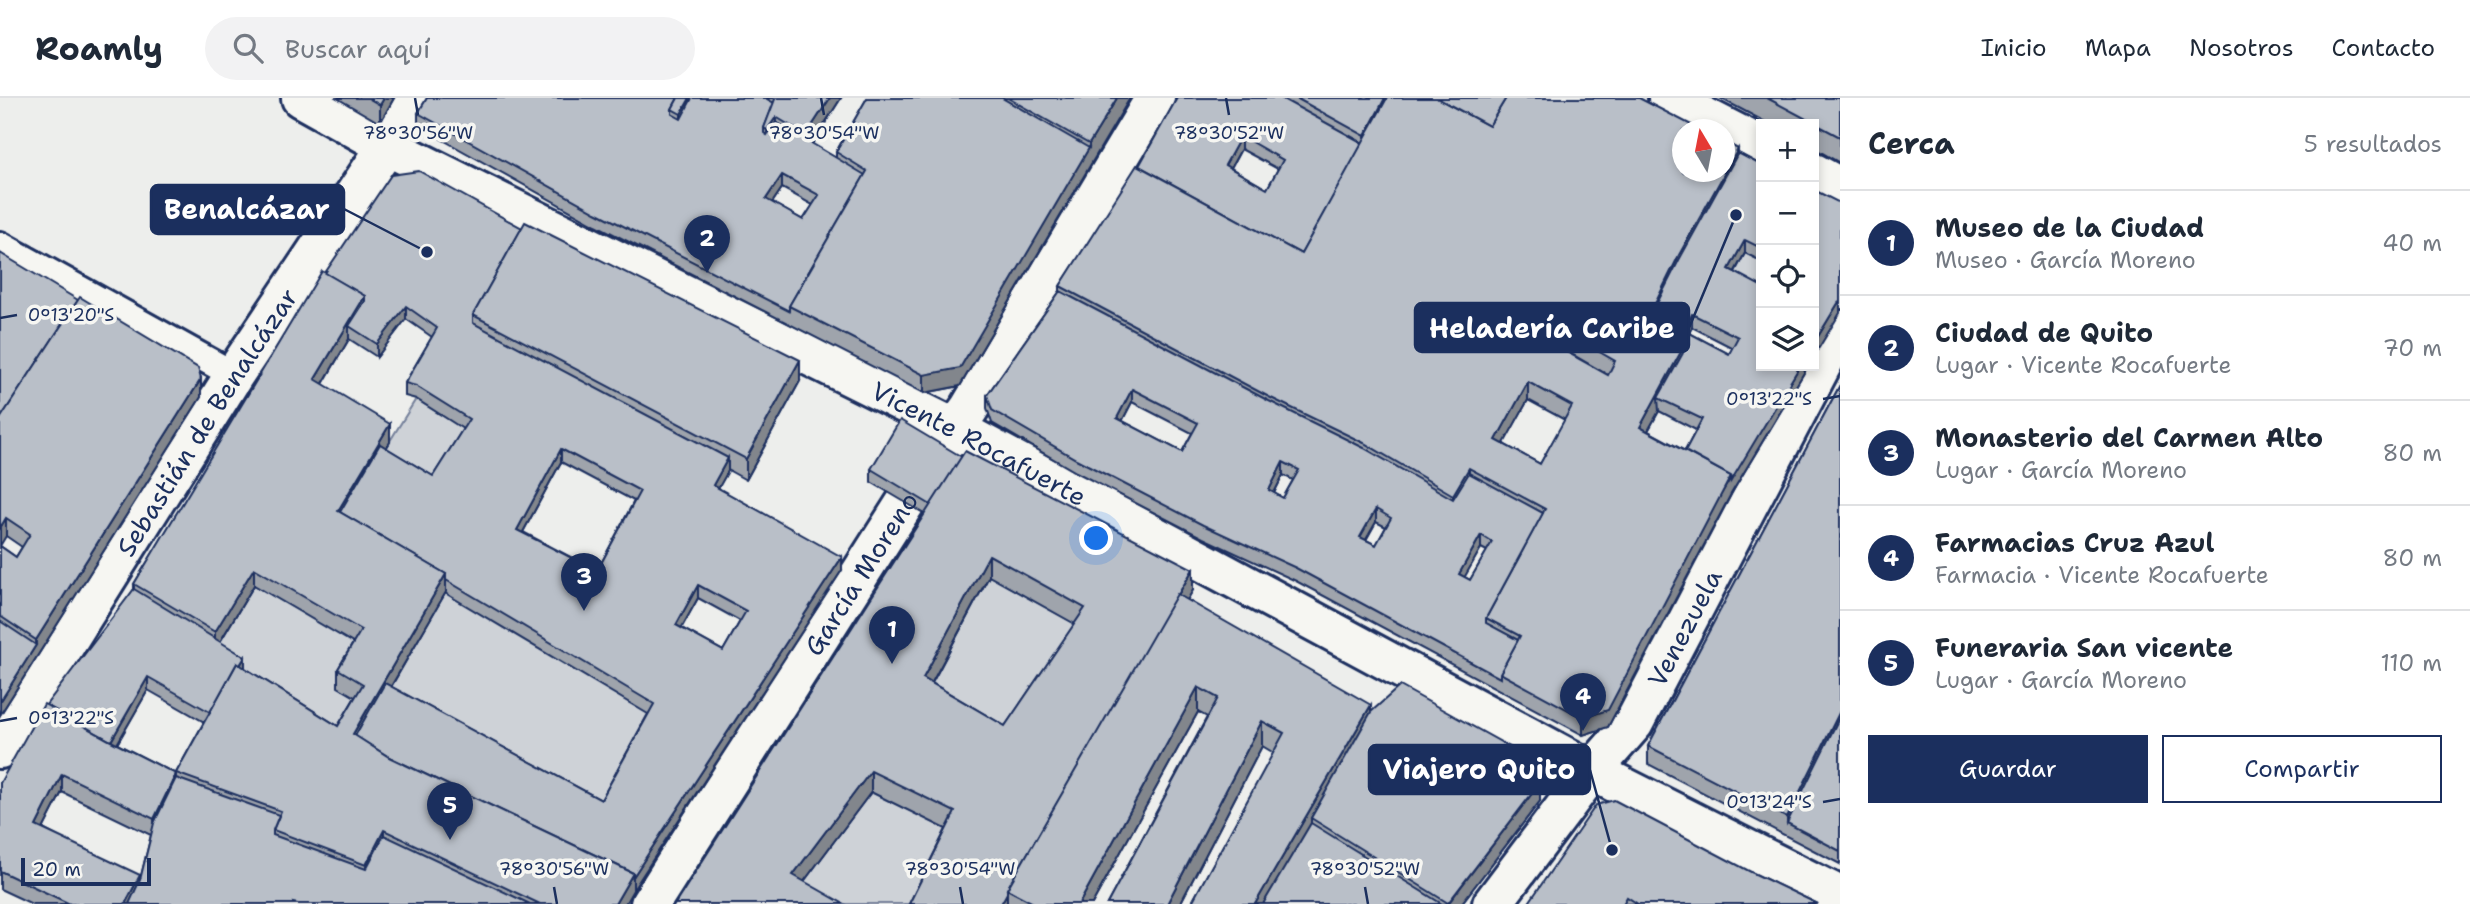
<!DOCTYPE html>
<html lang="es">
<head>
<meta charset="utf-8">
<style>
  body { margin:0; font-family:"Shantell Sans",sans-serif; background:#f2f2f3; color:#1f2937 }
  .controls { position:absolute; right:21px; top:21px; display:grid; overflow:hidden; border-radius:0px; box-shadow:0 4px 10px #0003 }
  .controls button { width:63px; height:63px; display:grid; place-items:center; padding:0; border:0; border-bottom:2px solid #e0e1e3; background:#fff; color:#1f2937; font:35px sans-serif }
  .compass { position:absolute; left:1672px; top:21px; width:63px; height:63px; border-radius:50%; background:#fff; box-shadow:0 4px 10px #0003; rotate:350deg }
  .scale { position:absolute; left:21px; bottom:18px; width:130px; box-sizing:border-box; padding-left:7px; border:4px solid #1b2f5e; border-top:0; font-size:19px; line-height:24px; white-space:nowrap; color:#1b2f5e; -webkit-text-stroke:5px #f6f6f2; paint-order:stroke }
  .you { position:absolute; left:1097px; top:441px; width:24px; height:24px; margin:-18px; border:5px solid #fff; border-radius:50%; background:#1a73e8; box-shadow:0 0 0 10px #1a73e833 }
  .badge { display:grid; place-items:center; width:46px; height:46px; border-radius:50%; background:#1b2f5e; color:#fff; font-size:23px; font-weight:700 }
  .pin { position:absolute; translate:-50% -58px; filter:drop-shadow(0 2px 4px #0008) }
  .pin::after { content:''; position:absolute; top:37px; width:24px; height:21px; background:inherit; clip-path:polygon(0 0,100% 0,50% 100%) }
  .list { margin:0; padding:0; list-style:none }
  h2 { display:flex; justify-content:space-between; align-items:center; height:91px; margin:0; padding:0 28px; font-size:30px }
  h2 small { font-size:23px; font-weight:400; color:#747a83 }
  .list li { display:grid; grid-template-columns:46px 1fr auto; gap:21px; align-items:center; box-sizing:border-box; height:105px; padding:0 28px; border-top:2px solid #e0e1e3 }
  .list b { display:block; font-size:26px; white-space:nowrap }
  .list p { margin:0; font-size:23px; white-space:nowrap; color:#747a83 }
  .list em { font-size:23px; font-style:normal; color:#747a83 }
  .actions { display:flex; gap:14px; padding:21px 28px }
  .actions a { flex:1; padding:16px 0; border:2px solid #1b2f5e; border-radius:0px; text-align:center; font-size:24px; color:#1b2f5e }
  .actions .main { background:#1b2f5e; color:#fff }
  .icon { flex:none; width:38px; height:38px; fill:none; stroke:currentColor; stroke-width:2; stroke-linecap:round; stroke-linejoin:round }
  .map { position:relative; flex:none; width:1840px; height:806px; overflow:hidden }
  header { display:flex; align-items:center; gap:42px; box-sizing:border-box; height:98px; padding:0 35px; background:#fff; border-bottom:2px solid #e0e1e3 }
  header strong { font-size:33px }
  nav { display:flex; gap:38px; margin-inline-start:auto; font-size:24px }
  .search { width:490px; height:63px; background:#f2f2f3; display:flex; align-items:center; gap:18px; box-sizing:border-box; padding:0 24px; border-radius:38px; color:#747a83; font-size:26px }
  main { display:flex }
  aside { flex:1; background:#fff }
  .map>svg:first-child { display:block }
</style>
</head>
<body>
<header>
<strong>Roamly</strong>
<div class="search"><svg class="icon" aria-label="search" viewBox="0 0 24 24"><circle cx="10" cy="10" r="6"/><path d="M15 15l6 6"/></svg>Buscar aquí</div>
<nav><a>Inicio</a><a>Mapa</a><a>Nosotros</a><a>Contacto</a></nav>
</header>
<main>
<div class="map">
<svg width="1840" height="806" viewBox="0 0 1840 806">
  <rect width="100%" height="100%" fill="#edeeec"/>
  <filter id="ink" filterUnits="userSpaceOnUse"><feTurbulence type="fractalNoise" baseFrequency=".0143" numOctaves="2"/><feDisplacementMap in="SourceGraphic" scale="14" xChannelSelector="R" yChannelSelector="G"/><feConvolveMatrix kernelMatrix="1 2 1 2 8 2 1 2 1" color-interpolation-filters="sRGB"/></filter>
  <g filter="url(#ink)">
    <!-- green -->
    <g fill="#ced2d7" stroke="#74809a" stroke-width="2">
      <path d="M1745,155L1761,163V201L1729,184Z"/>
      <path d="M416,301L469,334L433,391L380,359Z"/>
      <path d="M989,478L1085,531L1005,649L923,601Z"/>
      <path d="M254,487L361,550L363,604L338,646L215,552Z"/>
      <path d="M446,494L654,619L601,715L385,598Z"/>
      <path d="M871,694L955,735L919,806H806L793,798Z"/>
    </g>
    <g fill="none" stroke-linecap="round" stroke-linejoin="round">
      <defs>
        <path id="lane" d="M0,147L234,277"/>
        <g id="street">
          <path id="s1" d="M301,0L387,48L956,331L1592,673L1840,798"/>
          <path d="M1668,0L1761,48"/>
          <path d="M1814,75L1840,89"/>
          <path id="s2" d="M0,651L234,277L387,48L415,0"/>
          <path id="s3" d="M650,806L937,355L969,311L1155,0"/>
          <path id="s4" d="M1492,806L1592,673L1634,625L1840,232"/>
        </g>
      </defs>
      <!-- lane casing -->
      <use href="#lane" stroke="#1b2f5e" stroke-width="32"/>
      <!-- street casing -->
      <use href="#street" stroke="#1b2f5e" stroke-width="44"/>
      <!-- lane -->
      <use href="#lane" stroke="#f6f6f2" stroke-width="26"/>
      <!-- street -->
      <use href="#street" stroke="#f6f6f2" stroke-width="38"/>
    </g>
    <!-- wall -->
    <g fill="#9fa4ac" stroke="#1b2f5e" stroke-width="2" fill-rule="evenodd">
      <path d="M337,0H394L380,25Z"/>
      <path d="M427,0H841L812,46L836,60V54L867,0H1130L960,288L924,295L596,127L418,28V15ZM782,90L813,107L803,122L772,105Z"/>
      <path d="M1177,0H1639L1738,55L1761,67V163L1745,155L1735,174L1761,268H1808L1731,396L1608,629L1583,637L1296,483L1203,440L1076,374L992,325L987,310V297L1060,193V188L1139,68ZM1241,51L1278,71L1267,91L1231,70ZM1692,229L1733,250L1729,256L1689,235ZM1562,251H1563L1608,277ZM1528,302L1565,322L1540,366L1503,346ZM1132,304L1192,335L1182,354L1122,323ZM1659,313L1696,332L1685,353L1648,333ZM1283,377L1293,382L1283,400L1274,395ZM1376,424L1386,429L1376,447L1366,442ZM1481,450L1487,453L1470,482L1464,479Z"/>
      <path d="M1720,0H1840V65L1814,50V26H1769Z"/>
      <path d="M0,155L201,299L0,617V448L16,459L22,449L6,438Z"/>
      <path d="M325,175L800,283L746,382L728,372L718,390L842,472L625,806H32L0,791V685L134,491V486ZM406,221L432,239L405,285V298L416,301L463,331L433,378L386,350L390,344L323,286L349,241L377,259ZM561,364L634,403L597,473L523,434ZM254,487L353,545L338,571V589L355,599L338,628L245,570L220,544ZM445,495L648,616L601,702L391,589ZM698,500L740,523L723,553L681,530ZM148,592L204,624L176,675V680V676L117,646ZM62,694L151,737L140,782L43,731Z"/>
      <path d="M1840,287V766L1648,666V648Z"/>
      <path d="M962,359L1193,492L1187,502L1371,614L1540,703L1461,806H1191L1274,655L1262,648L1180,806H1107L1207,619L1198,614L1092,806H909L946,731L871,694L804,783L675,806L925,416L871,384V371ZM989,478L1075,526L1005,628L932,585Z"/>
      <path d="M1751,774L1818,806H1528Z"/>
    </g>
    <!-- shaded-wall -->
    <g fill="#82868c" stroke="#1b2f5e" stroke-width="2">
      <path d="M384,0H394L380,25V7Z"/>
      <path d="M690,0H700L681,34V16Z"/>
      <path d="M830,0H841L806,55V37Z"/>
      <path d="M1117,0H1130L960,288L924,295V277L1089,50V46Z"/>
      <path d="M1385,0H1397L1365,46V38Z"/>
      <path d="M776,19V37L767,50V32Z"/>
      <path d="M1241,38V51L1225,80V67Z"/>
      <path d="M1738,51V68L1644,233V228L1679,157Z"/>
      <path d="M782,77V90L766,114V101Z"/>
      <path d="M1745,142V155L1729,184V171Z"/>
      <path d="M365,198V216L349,228V241L315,299V281Z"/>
      <path d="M1840,202V215L1814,258V245Z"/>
      <path d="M406,208V221L377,259V246Z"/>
      <path d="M1692,216V229L1684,245V232Z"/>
      <path d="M1563,233V251L1554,265V247Z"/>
      <path d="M1683,250V268L1658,300L1659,313L1640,347V329Z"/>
      <path d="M800,262V283L746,382V361Z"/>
      <path d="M1800,268H1808L1731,396L1608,629L1583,637V620Z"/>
      <path d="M201,281V299L0,617V604L36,547V542Z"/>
      <path d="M1528,284V302L1496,360V342Z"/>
      <path d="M1132,291V304L1117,333V320Z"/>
      <path d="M390,326V344L344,421L338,413Z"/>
      <path d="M561,351V364L517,445V432Z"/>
      <path d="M728,360V373L713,400V387Z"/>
      <path d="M1283,364V377L1269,405V392Z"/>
      <path d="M1469,370V388L1453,414V397Z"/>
      <path d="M1376,411V424L1360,452V439Z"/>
      <path d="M6,420V438L0,448V430Z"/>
      <path d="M1481,437V450L1459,489V476Z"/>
      <path d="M989,457V478L923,601V580Z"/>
      <path d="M842,459V472L633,792V779Z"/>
      <path d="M254,470V487L215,552V534Z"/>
      <path d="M1193,471V492L1018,797L1009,792Z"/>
      <path d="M446,476V494L358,645L353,636Z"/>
      <path d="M698,487V500L676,540V527Z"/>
      <path d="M245,559V572L212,615Z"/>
      <path d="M148,579V592L109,660V647Z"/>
      <path d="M1198,589V614L1092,806H1079Z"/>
      <path d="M1371,607V632L1311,720V736L1270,806H1255Z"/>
      <path d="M1840,613V631L1787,725V720Z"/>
      <path d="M1262,623V648L1180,806H1167Z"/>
      <path d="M871,673V694L793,798V777Z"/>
      <path d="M62,676V694L36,745V728Z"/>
      <path d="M176,676V693L154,738V721Z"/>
      <path d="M1540,685V703L1461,806H1448Z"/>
      <path d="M384,732V750L366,784V767Z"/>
      <path d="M633,775V792L625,806H615Z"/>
      <path d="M140,777V795L134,806H125Z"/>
      <path d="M1007,795V806H1001Z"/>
    </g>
    <!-- building -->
    <g fill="#b9bfc8" stroke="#1b2f5e" stroke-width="2" fill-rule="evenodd">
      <path d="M368,0H384L380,7Z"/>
      <path d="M427,0H678L672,11V16L681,21L692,0H765L774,5L764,30V35L767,37L776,24L865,77L789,208V213L596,114L418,15ZM782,77L819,97L803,122L766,101Z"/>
      <path d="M678,0H690L681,16L672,11Z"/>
      <path d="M774,0H830L806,37L776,19L767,32L764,30L775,1Z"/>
      <path d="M867,0H1002L1089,50L960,270L924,277L789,208L867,73L836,54Z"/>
      <path d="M1008,0H1117L1089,46Z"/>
      <path d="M1177,0H1281L1363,45L1301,156L1139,68ZM1241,38L1283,62L1267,91L1225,67Z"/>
      <path d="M1296,0H1385L1365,38Z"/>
      <path d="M1387,0H1437L1489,28L1506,0H1639L1701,32H1683V74H1725V44L1738,51L1679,157L1644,228L1683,250L1640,329L1731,378L1608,612L1583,620L1500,575L1520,538L1486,520L1545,411L1469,370L1453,397L1364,345L1269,299L1060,188L1137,67L1301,156ZM1563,233L1615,263L1608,277L1554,247ZM1528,284L1572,308L1540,366L1496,342Z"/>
      <path d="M1437,0H1506L1489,28Z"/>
      <path d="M1767,0H1840V39Z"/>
      <path d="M1738,55L1761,67V150L1745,142L1729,171L1761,188V268H1800L1731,383V378L1685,353L1702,321L1658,300L1683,255V250L1645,229L1679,162ZM1692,216L1738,239L1729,256L1684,232Z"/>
      <path d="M419,73L522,130L473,217V225L728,360L713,387L842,459L633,779V775L389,659L355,638L385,585L601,702L654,606L446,482V476L340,414L380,346L433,378L469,321L416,288L405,285L437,230L406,208L377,246L349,228L365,203V198L325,175L391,77ZM561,351L640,393L597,473L517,432ZM698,487L746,513L723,553L676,527Z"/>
      <path d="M1814,92L1840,105V202L1814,245Z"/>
      <path d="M525,124L800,262L746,361L473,217Z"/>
      <path d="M0,155L78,202L0,321Z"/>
      <path d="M322,173L365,198L315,281L390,326L338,413L446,476L353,636L389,659L633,775L615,806H540L384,732L366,767L273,732L281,713L176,675L237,565L338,628L363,586L338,571L361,532L254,470L215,534L134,486Z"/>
      <path d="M1060,193L1269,303L1364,350L1453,401L1469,375L1543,415L1486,520V525L1518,542L1500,575V580L1296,470L1203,427L1076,361L992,312L987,297ZM1132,291L1198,325L1182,354L1117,320ZM1283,364L1299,372L1283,400L1269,392ZM1376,411L1391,420L1376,447L1360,439ZM1481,437L1492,444L1470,482L1459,476Z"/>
      <path d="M80,199L198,270L201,281L36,542L0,518V448L16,459L30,436L6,420L0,430V321Z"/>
      <path d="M1840,287V613L1787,720L1648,648Z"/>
      <path d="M900,322L962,359L931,407L871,371Z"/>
      <path d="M965,353L1193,471L1007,791V795L1001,806H909L955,714L871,673L793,777L844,806H675ZM989,457L1085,510L1005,628L923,580Z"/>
      <path d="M134,491L245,559L240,567L237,565L210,614L148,579L111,643L46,607Z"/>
      <path d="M1177,496L1371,607L1255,806H1191L1284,635L1262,623L1167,806H1107L1218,600L1198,589L1079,806H1035L1007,791Z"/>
      <path d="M0,523L36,547L0,604Z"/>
      <path d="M1400,588L1535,663L1540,685L1448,805L1311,720L1371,614Z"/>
      <path d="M44,606L109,642L176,676L154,721L62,676L36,728L140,777L125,806H70L0,773V685Z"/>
      <path d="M1840,618V753L1787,725Z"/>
      <path d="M176,680L279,717L273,732V737L366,771L384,737L530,806H298L293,805V806H129L140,782L154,725Z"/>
      <path d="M1614,702L1751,774L1818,806H1638L1627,799L1623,806H1528L1596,707Z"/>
      <path d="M1311,725L1442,806H1263Z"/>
    </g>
  </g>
  <!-- ticks -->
  <path fill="none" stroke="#1b2f5e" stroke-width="2.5" d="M415,0L418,17M821,0L824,17M1226,0L1229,17M0,220L17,217M1823,301L1840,298M0,623L17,620M1823,704L1840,701M554,789L557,806M960,789L963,806M1365,789L1368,806"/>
  <g text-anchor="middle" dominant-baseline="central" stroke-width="7" stroke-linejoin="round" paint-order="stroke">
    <!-- street labels -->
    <g font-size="26" fill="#1b2f5e" stroke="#f6f6f2">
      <text stroke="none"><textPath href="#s2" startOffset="387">Sebastián de Benalcázar</textPath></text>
      <text stroke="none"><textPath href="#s1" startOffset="761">Vicente Rocafuerte</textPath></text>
      <text stroke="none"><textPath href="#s3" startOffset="392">García Moreno</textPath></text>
      <text stroke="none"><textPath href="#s4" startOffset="338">Venezuela</textPath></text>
    </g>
  </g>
  <g font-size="18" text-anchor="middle" fill="#1b2f5e" stroke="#f6f6f2" stroke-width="7" stroke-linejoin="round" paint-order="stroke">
    <text x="1229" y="41">78°30'52"W</text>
    <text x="418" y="41">78°30'56"W</text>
    <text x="824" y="41">78°30'54"W</text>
    <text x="71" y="223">0°13'20"S</text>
    <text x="1769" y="307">0°13'22"S</text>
    <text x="71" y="626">0°13'22"S</text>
    <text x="1769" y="710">0°13'24"S</text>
    <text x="554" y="777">78°30'56"W</text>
    <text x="960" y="777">78°30'54"W</text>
    <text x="1365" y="777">78°30'52"W</text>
  </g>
  <!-- callouts -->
  <path fill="none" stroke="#1b2f5e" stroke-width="2.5" d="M427 154L344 111M1736 117L1689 230M1612 752L1590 672"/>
  <g fill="#1b2f5e" stroke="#f6f6f2" stroke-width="2.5">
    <circle cx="427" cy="154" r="7"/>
    <circle cx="1736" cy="117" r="7"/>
    <circle cx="1612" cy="752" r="7"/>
  </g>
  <g fill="#1b2f5e" stroke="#1b2f5e" stroke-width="2.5">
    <rect x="151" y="87" width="193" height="49" rx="7"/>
    <rect x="1415" y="205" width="274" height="49" rx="7"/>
    <rect x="1369" y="647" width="221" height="49" rx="7"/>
  </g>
  <g font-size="28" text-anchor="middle" font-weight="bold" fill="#fff">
    <text x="247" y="121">Benalcázar</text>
    <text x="1552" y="240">Heladería Caribe</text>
    <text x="1479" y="681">Viajero Quito</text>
  </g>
</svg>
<div class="controls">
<button>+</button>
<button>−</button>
<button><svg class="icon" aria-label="locate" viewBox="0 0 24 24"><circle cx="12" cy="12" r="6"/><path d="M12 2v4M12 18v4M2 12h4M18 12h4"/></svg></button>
<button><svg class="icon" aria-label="layers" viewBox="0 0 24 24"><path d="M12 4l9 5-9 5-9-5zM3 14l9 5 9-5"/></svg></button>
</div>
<svg class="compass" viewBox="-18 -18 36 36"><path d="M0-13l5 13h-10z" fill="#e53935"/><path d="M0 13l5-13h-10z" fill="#747a83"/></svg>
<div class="scale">20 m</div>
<div class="you"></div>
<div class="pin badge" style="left:892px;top:566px">1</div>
<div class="pin badge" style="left:707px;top:175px">2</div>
<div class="pin badge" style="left:584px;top:513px">3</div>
<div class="pin badge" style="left:1583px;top:633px">4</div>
<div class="pin badge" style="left:450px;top:742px">5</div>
</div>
<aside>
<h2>Cerca<small>5 resultados</small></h2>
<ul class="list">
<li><span class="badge">1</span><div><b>Museo de la Ciudad</b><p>Museo · García Moreno</p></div><em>40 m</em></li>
<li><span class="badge">2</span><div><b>Ciudad de Quito</b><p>Lugar · Vicente Rocafuerte</p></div><em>70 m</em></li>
<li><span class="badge">3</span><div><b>Monasterio del Carmen Alto</b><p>Lugar · García Moreno</p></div><em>80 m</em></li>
<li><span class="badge">4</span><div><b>Farmacias Cruz Azul</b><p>Farmacia · Vicente Rocafuerte</p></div><em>80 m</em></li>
<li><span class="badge">5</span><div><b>Funeraria San vicente</b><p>Lugar · García Moreno</p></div><em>110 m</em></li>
</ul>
<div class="actions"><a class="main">Guardar</a><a>Compartir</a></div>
</aside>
</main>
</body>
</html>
